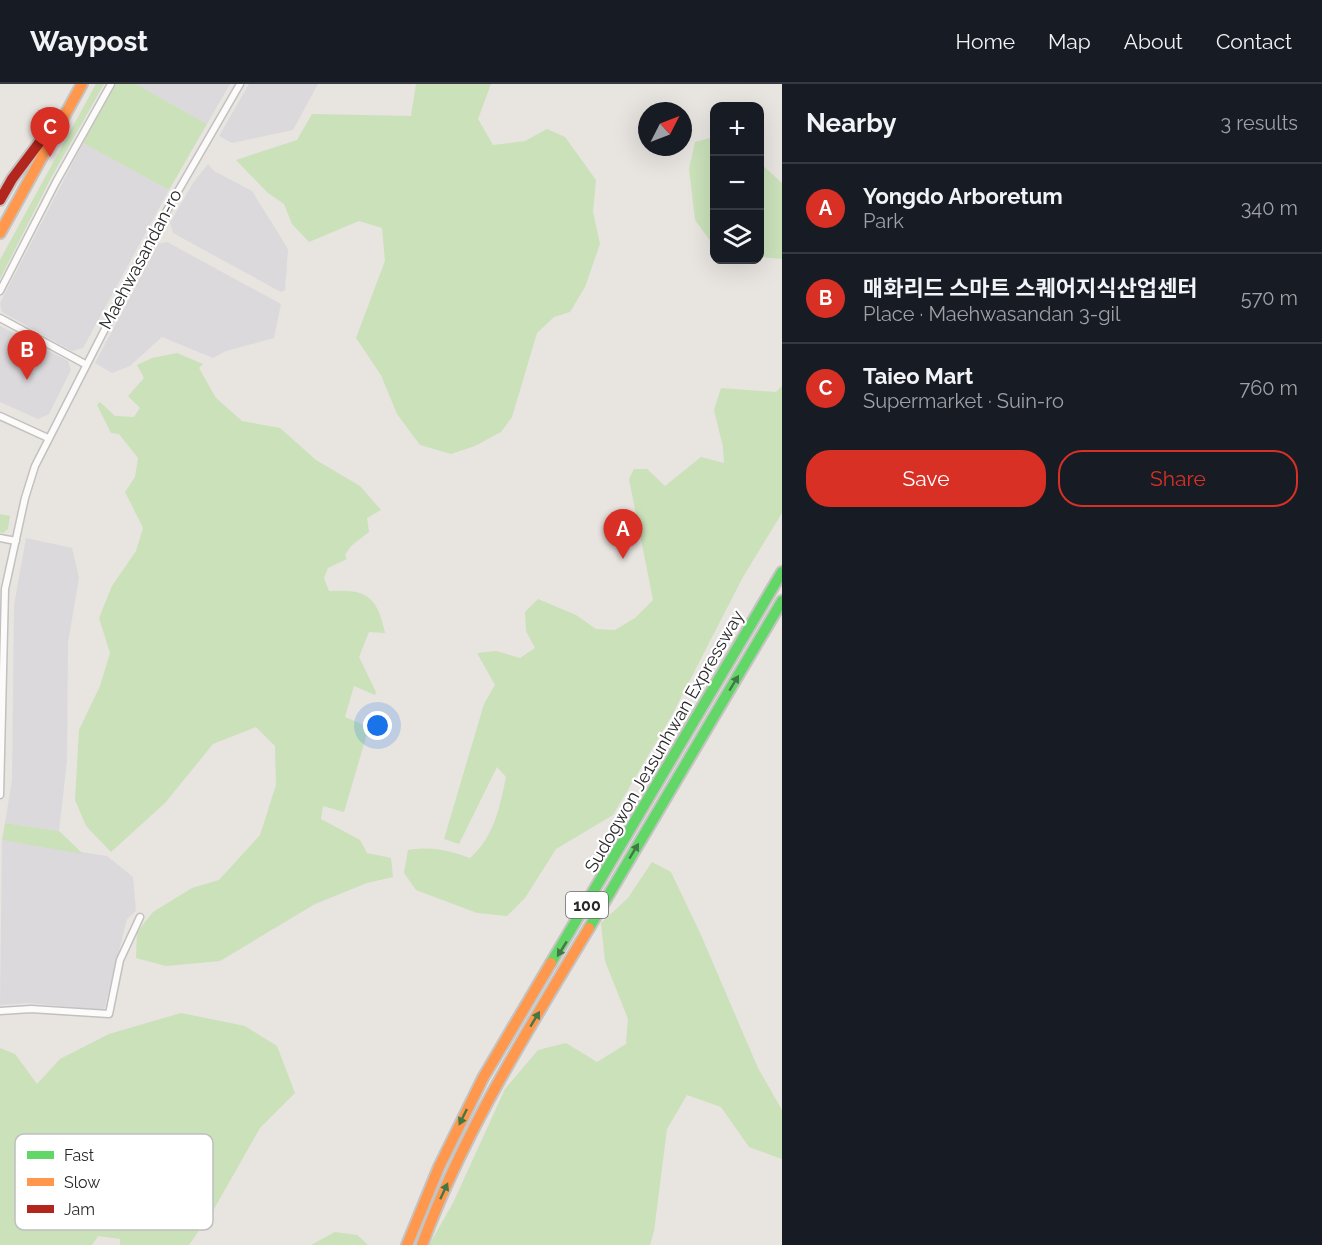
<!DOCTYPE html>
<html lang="en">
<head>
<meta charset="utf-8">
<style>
  body { margin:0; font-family:Raleway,"Noto Sans KR",sans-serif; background:#20242c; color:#f1f3f6 }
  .controls { position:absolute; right:18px; top:18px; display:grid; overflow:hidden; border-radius:12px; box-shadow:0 6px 24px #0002 }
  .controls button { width:54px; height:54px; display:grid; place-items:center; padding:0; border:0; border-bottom:2px solid #363941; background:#171b24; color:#f1f3f6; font:30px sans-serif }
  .compass { position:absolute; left:638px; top:18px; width:54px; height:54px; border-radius:50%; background:#171b24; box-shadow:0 6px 24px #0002; rotate:48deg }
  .you { position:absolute; left:378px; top:642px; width:21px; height:21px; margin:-15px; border:4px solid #fff; border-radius:50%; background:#1a73e8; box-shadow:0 0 0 9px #1a73e833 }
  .badge { display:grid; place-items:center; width:39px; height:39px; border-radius:50%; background:#d93025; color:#fff; font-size:20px; font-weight:700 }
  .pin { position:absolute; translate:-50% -50px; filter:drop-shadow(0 2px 3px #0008) }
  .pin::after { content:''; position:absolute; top:32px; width:21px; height:18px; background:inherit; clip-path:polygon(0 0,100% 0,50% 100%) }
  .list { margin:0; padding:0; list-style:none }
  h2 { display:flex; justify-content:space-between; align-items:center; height:78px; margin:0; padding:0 24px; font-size:26px }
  h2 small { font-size:20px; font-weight:400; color:#9ea1a6 }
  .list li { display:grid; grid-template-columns:39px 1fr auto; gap:18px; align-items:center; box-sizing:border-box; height:90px; padding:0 24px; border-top:2px solid #363941 }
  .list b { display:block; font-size:22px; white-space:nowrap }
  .list p { margin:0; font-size:20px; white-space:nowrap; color:#9ea1a6 }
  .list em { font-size:20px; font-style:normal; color:#9ea1a6 }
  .actions { display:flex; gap:12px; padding:18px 24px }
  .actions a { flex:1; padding:14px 0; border:2px solid #d93025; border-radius:24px; text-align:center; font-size:21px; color:#d93025 }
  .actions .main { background:#d93025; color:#fff }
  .icon { flex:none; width:33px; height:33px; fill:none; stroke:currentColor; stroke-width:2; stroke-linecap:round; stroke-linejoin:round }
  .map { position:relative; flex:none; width:782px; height:1161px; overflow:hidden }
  header { display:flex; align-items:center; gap:36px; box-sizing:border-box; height:84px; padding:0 30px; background:#171b24; border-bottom:2px solid #363941 }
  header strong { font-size:28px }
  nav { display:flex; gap:33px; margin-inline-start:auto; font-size:21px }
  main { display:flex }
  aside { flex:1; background:#171b24 }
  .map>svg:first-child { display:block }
</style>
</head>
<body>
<header>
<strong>Waypost</strong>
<nav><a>Home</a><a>Map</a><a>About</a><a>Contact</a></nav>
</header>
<main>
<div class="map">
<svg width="782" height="1161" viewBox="0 0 782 1161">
  <rect width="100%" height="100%" fill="#e8e4e0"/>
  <!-- industrial -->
  <g fill="#dbd9db">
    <path d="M136,0H230L207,40Z"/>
    <path d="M249,0H318L293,46L232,59L219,52Z"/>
    <path d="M83,59L169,106L83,264L72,267L2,228L0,219Z"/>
    <path d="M208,80L214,87L252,107L285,160L288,166L285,206L281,208L173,149L170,139L193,99Z"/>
    <path d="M167,158L281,220L274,254L226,267L213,274L162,253L130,282L112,289L95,279L158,160Z"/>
    <path d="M0,242L68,277L71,286L49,330L38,335L0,318Z"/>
    <path d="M26,454L72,464L79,494L68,558L67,677L59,747L5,739L12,696L14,521Z"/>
    <path d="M2,756L107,772L133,793L136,827L127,835L104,926L28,919L0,921Z"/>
  </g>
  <!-- green -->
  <g fill="#cae1ba">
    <path d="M96,0H104L51,94L0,195V176Z"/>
    <path d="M116,0H136L207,40L169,106L83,59Z"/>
    <path d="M416,0H491L478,35L493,61L525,57L547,45L565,53L596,96L593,128L600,160L585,203L570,228L554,233L537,249L512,333L501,348L475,362L451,370L420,361L397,330L381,291L356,254L385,177L382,144L359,137L309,158L292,140L284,120L268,109L236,76L297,56L312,30L411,32Z"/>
    <path d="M714,53V162L695,136L689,85L695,58Z"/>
    <path d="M760,79L782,99V175L760,173Z"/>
    <path d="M177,269L203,280L199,284L216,314L242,337L280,344L316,376L360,402L381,426L367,434L369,448L351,462L345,471L347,475L328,484L324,494L329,507C366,505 377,511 385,549L369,548L359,573L376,608L375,611L354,602L345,633L369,643L344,728L323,722L321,735L360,756L367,769L391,774L393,793L367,799L315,820L220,877L166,882L136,874L137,848L153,828L192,804L219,796L260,751L276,701L275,662L256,643L213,660L165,719L111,768L86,742L75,716L79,646L100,602L110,569L99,534L112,502L136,467L143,444L125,408L135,393L138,374L119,350L111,349L97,321L100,318L115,332L134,333L140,324L128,312L144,294L137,281L152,274Z"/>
    <path d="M782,302V429L743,493L671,633L613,731L556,765L525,814L507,832L477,829L416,806L404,789L408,766C431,762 448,766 470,774C494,753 500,723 506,693L497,683L459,760L444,755L484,620L495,601L477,569L496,567L520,574L535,564L526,547L525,528L538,515L576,531L596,545L615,546L635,534L653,516L629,395L634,385H647L665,402L701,373L724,379L723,363L714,326L721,304L776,308Z"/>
    <path d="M0,430L10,432L8,445L3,449L0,448Z"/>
    <path d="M5,739L59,747L83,770L2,756Z"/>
    <path d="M652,778L671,788L701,851L758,984L782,1026V1075L749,1063L721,1023L687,1011L667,1045L654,1147L650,1161H429L453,1119L505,1005L538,966L566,959L597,978L626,960L628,935L605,877L601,839L628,814Z"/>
    <path d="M181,929L245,942L277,962L295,1009L260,1044L214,1125L189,1161H120V1155L98,1152L92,1161H0V964L15,970L37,1000L60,975L109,950Z"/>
    <path d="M335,1148L357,1151L368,1161H311Z"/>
  </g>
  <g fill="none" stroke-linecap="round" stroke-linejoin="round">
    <defs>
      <g id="street">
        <path d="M0,207L56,98L111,0"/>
        <path d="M0,234L85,280"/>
        <path d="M0,332L48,354"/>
        <path d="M0,454L16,457"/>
        <path d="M0,711L5,505L25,414L35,382L155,147L240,0"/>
        <path d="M0,927L31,925L109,930L120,876L140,833"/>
      </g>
      <g id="fast">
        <path d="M589,844L782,517"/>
        <path d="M551,879L782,488"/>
      </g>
      <g id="slow">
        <path d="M0,149L82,0"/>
        <path d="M407,1161L439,1083L483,994L551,879"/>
        <path d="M422,1161C463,1049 528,946 589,844"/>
      </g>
      <path id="jam" d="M0,116L12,95L57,35"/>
    </defs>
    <!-- street casing -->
    <use href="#street" stroke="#c2c0c1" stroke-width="9"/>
    <!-- fast casing -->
    <use href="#fast" stroke="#c4c3c1" stroke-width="14"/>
    <!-- slow casing -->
    <use href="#slow" stroke="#c4c3c1" stroke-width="14"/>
    <!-- jam casing -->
    <use href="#jam" stroke="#c4c3c1" stroke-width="14"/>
    <!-- street -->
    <use href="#street" stroke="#fcfbfa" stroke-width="6"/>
    <!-- fast -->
    <use href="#fast" stroke="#63d668" stroke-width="10"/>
    <!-- slow -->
    <use href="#slow" stroke="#ff974d" stroke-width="10"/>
    <!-- jam -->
    <use href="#jam" stroke="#b3261e" stroke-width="10"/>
  </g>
  <!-- one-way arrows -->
  <defs><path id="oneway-solid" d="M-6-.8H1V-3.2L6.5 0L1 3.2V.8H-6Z" transform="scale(1.5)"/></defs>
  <g fill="#437745">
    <use href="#oneway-solid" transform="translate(734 599) rotate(-59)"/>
    <use href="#oneway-solid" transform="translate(634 767) rotate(-59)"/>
    <use href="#oneway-solid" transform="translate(562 865) rotate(122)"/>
    <use href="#oneway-solid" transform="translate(535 935) rotate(-59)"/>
    <use href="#oneway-solid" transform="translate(463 1033) rotate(116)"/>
    <use href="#oneway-solid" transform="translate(444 1107) rotate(-65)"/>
  </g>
  <g text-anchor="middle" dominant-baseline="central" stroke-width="4.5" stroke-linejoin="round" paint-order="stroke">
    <!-- shield labels -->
    <rect fill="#fff" stroke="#696969" stroke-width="1.5" x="566" y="808" width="42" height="26" rx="4.5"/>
    <g font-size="16" font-weight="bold" fill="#292929">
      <text x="587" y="821">100</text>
    </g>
    <!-- street labels -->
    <g font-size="18" fill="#292929" stroke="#fff">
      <text transform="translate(140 175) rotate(-62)">Maehwasandan-ro</text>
      <text transform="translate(664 657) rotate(-60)">Sudogwon Je1sunhwan Expressway</text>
    </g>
  </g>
  <!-- legend -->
  <rect x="15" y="1050" width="198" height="96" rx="9" fill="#fff" stroke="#bfbfbf" stroke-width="1.5"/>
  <rect x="27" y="1067" width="27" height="8" fill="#63d668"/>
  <rect x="27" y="1094" width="27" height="8" fill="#ff974d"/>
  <rect x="27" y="1121" width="27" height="8" fill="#b3261e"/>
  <g font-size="16" fill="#292929">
    <text x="64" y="1077">Fast</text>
    <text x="64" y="1104">Slow</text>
    <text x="64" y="1131">Jam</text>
  </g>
</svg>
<div class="controls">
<button>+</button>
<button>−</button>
<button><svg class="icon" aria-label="layers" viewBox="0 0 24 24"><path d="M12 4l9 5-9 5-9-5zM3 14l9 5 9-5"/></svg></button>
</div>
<svg class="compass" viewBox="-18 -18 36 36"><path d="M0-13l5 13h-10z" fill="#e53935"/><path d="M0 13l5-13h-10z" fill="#9ea1a6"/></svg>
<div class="you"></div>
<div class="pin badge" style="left:623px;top:475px">A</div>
<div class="pin badge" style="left:27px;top:296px">B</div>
<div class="pin badge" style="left:50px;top:73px">C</div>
</div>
<aside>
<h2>Nearby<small>3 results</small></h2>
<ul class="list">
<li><span class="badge">A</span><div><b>Yongdo Arboretum</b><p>Park</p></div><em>340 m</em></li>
<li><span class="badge">B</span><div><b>매화리드 스마트 스퀘어지식산업센터</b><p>Place · Maehwasandan 3-gil</p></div><em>570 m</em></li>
<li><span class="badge">C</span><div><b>Taieo Mart</b><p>Supermarket · Suin-ro</p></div><em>760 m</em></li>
</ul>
<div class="actions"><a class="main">Save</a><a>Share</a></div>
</aside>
</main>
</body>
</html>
